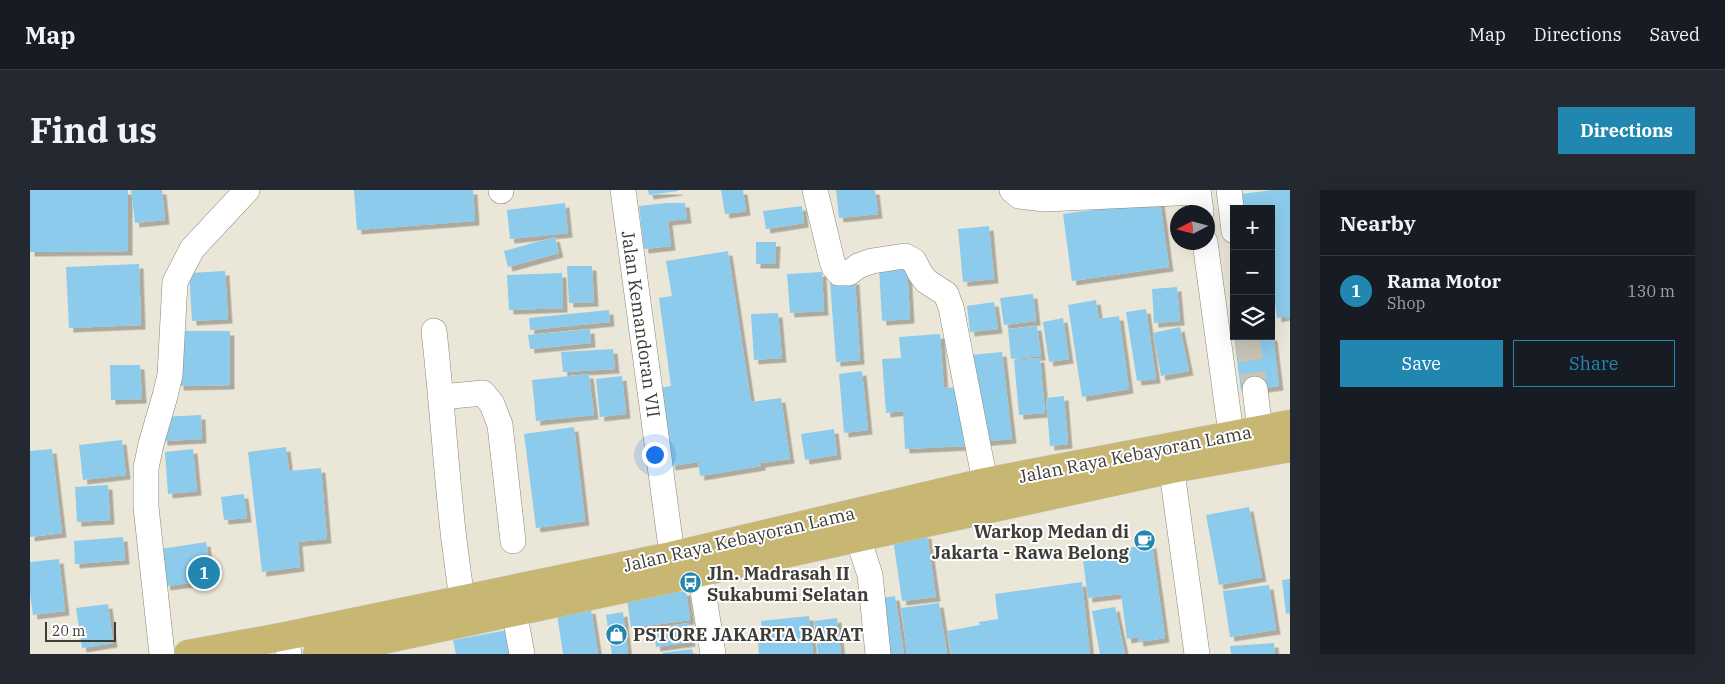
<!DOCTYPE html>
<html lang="en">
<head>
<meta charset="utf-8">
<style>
  body { margin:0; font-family:"IBM Plex Serif",serif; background:#242831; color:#f1f3f6 }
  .controls { position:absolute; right:15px; top:15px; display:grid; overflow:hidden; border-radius:0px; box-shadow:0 5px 20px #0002 }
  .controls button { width:45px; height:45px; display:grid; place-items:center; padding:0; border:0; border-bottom:1px solid #363941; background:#171b24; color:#f1f3f6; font:25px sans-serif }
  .compass { position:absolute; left:1140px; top:15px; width:45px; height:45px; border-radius:50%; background:#171b24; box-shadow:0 5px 20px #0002; rotate:264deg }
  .scale { position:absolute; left:15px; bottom:12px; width:71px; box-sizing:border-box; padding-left:5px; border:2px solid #3d3c36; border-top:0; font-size:14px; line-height:18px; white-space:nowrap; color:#3d3c36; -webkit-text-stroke:4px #fff; paint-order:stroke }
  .you { position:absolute; left:624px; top:264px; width:18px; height:18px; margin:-12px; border:4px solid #fff; border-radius:50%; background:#1a73e8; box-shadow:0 0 0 8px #1a73e833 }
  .badge { display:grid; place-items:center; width:32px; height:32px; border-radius:50%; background:#2287b0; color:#fff; font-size:16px; font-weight:700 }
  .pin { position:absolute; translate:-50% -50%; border:2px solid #fff; box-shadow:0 1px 5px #0006 }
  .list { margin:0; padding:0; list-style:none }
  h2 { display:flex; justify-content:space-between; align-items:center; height:65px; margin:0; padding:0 20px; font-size:21px }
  h2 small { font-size:16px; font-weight:400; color:#9ea1a6 }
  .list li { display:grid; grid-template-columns:32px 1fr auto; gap:15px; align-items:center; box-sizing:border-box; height:70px; padding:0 20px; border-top:1px solid #363941 }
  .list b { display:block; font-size:19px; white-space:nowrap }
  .list p { margin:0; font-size:16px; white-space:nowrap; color:#9ea1a6 }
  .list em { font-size:16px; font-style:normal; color:#9ea1a6 }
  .actions { display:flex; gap:10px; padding:15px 20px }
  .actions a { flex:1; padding:11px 0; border:1px solid #2287b0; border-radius:0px; text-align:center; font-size:18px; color:#2287b0 }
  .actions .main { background:#2287b0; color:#fff }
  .icon { flex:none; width:28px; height:28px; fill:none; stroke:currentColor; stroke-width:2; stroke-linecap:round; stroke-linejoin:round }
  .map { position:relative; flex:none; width:1260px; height:464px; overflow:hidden; border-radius:0px }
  header { display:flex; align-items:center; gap:30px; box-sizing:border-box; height:70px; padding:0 25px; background:#171b24; border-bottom:1px solid #363941 }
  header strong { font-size:24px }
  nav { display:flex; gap:28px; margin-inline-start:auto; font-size:18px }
  .intro { display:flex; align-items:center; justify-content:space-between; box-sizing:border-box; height:120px; padding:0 30px }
  h1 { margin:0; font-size:35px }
  .button { padding:12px 22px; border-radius:0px; background:#2287b0; color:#fff; font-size:18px; font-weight:700 }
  main { display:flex; gap:30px; padding:0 30px }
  aside { flex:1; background:#171b24; border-radius:0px; box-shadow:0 5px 20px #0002 }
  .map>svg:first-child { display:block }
</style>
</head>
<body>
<header>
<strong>Map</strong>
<nav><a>Map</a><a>Directions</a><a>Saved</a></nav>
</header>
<div class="intro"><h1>Find us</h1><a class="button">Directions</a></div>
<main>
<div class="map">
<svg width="1260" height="464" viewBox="0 0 1260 464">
  <defs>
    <filter id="shadow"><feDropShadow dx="4.5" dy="4.5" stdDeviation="0" flood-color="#0004"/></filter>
  </defs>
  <rect width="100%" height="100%" fill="#ebe7d8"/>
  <!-- building -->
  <g fill="#8ccbec" filter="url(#shadow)">
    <path d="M0,0H98V61L0,62Z"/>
    <path d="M101,0H132L135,30L105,33Z"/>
    <path d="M324,0H443L445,31L327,40Z"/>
    <path d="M618,0H648V1L619,5Z"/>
    <path d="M691,0H713L716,21L695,24Z"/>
    <path d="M806,0H845L848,24L809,28Z"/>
    <path d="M1242,0H1260V129H1256V126L1247,128L1243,98H1241V19H1205L1204,5Z"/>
    <path d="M1130,11L1139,77L1042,91L1033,24Z"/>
    <path d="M535,13L538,43L480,49L477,20Z"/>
    <path d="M636,13H655L657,29L638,31L641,56L614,59L609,16Z"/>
    <path d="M772,16L774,33L736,39L733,21Z"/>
    <path d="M959,36L964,89L933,92L928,39Z"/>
    <path d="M525,47L529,63L478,77L474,61Z"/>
    <path d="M726,52H746L745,74H726Z"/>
    <path d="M698,61L721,212L751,208L760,269L731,273V276L670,286L668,272L641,276L629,198L641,196L629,108L642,106L636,71Z"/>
    <path d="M109,74L111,135L39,138L36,77Z"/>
    <path d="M537,76H562L564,112L539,113Z"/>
    <path d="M877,76L880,129L852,131L849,78Z"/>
    <path d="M195,81L198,129L162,131L159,83Z"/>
    <path d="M792,82L794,121L760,123L757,84Z"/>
    <path d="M532,83L533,118L479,120L477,85Z"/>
    <path d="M825,90L830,170L806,172L800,91Z"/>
    <path d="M1147,97L1150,131L1124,133L1122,99Z"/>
    <path d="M1003,104L1006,131L974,135L970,108Z"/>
    <path d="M1066,110L1069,129L1089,126L1099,199L1052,207L1038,115Z"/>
    <path d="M964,112L968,139L940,142L937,116Z"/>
    <path d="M1116,119L1126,189L1107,191L1096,122Z"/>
    <path d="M579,120L580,132L500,140L499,128Z"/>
    <path d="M748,123L752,168L724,170L721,124Z"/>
    <path d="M1033,128L1039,169L1019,172L1013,132Z"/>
    <path d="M1007,136L1011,166L981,169L978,139Z"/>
    <path d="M1150,137L1159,181L1131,186L1123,143Z"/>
    <path d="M560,139L561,153L500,159L498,145Z"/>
    <path d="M149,141H200V195L149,196Z"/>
    <path d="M910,144L914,198L933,197L936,256L875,259L873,221L856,223L852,169L871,168L869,147Z"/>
    <path d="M1204,146H1243L1249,196L1211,201Z"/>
    <path d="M583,159L585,179L533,182L531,162Z"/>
    <path d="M972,162L982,249L950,252L941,165Z"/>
    <path d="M1010,168L1015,223L989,225L984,170Z"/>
    <path d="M80,175H110L112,209L81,210Z"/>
    <path d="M832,181L838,240L814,243L809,184Z"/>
    <path d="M559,184L564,225L506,231L502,190Z"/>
    <path d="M592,186L596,224L570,227L566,189Z"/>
    <path d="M1034,206L1038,254L1020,256L1016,208Z"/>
    <path d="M171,225L172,249L133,251L131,227Z"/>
    <path d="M544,237L555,331L506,338L494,244Z"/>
    <path d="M804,239L807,265L775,270L771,244Z"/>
    <path d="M92,250L96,285L53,290L49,255Z"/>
    <path d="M256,257L259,281L291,278L297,349L268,352L270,377L232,382L218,262Z"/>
    <path d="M22,259L32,343L0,347V261Z"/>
    <path d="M163,259L167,301L138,304L135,262Z"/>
    <path d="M78,295L80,330L47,332L45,297Z"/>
    <path d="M214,304L217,328L194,330L191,307Z"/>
    <path d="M1219,317L1232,387L1189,395L1176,325Z"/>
    <path d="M897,344L906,407L872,411L863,349Z"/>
    <path d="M93,347L95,370L45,374L44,351Z"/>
    <path d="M176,352L182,390L136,396L131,359Z"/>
    <path d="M1122,354L1135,448L1109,452L1108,447L1097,449L1091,404L1058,408L1053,370L1085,365V364L1097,362L1096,358Z"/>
    <path d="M29,369L35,421L3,425L0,404V372Z"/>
    <path d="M1260,389V423L1256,424L1252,390Z"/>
    <path d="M1052,392L1060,464H921L917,441L950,435L949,432L968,429L965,404Z"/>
    <path d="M1239,395L1246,440L1200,447L1193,401Z"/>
    <path d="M656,401L660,430L601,438L597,409Z"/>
    <path d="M865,406L874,464H854L846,409Z"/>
    <path d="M909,413L917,464H877L871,418Z"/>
    <path d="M78,414L83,453L52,458L46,418Z"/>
    <path d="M1085,417L1095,464H1070L1062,421Z"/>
    <path d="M561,419L568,464H533L527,424Z"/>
    <path d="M593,422L598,464H582L576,425Z"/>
    <path d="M779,426L783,464H729L728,452L733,451L731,431Z"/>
    <path d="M807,428L811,464H788L784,431Z"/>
    <path d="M658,433L661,452L626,457L623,438Z"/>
    <path d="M478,440L483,464H426L423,450Z"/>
    <path d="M1244,453L1245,464H1201L1200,456Z"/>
    <path d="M662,459L663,464H633L632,463Z"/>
  </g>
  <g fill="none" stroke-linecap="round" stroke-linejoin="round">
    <!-- minor-tunnel -->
    <path stroke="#c8c5b8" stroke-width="25" stroke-dasharray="25 12" stroke-linecap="butt" d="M1217,146L1225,199"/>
    <defs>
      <g id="minor">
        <path d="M471,0V1"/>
        <path d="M593,0L645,387"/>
        <path d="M785,0L802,71L804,77L809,83H819L828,76L842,71L875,66L884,71L890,83L896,91L916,104L921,117L955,292"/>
        <path d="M982,0L989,6L1015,9L1168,2"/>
        <path d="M1168,0L1171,22"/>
        <path d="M1199,0L1204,41"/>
        <path d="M1175,52L1204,266"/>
        <path d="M404,141C412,211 416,281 424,350C428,377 430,403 436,429"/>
        <path d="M1225,199L1232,258"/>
        <path d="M411,207L453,203L462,214L470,235L483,351"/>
        <path d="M1139,260L1167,464"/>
        <path d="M822,330L840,385L848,464"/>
        <path d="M667,363L683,464"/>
        <path d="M484,421L492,464"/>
        <path d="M256,446L259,464"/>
        <path d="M132,464L116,317V278L121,254L135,206L140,185L145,92L162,59L217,0"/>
      </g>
      <g id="major">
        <path d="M158,464L256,446L641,366L955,292L1260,234"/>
        <path d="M287,464L645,388L1142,279L1260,258"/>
      </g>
    </defs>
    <!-- minor casing -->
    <use href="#minor" stroke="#8a8679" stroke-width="26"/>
    <!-- major casing -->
    <use href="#major" stroke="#c9c8c7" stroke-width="29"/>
    <!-- minor -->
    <use href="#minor" stroke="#fff" stroke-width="25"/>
    <!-- major -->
    <use href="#major" stroke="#c8b773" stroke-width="28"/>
  </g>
  <!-- icons -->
  <defs>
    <symbol id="cafe-disc" viewBox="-11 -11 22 22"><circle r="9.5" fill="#2287b0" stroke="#fff"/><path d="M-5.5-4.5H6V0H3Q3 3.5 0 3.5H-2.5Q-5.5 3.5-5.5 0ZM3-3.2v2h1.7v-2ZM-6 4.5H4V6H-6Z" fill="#fff"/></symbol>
    <symbol id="bus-disc" viewBox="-11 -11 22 22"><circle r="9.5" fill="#2287b0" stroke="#fff"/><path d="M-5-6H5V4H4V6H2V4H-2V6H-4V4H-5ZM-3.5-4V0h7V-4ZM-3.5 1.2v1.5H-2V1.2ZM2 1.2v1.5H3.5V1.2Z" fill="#fff"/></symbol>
    <symbol id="shop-disc" viewBox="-11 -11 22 22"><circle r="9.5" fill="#2287b0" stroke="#fff"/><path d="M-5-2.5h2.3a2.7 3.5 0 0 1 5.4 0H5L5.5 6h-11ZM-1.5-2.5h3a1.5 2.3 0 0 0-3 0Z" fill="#fff"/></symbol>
  </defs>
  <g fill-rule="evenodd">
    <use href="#cafe-disc" x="1102" y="338" width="25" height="25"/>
    <use href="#bus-disc" x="648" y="380" width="25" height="25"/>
    <use href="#shop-disc" x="574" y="432" width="25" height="25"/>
  </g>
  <g text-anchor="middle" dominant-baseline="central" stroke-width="4" stroke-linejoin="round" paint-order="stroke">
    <!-- street labels -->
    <g font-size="18" fill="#3d3c36" stroke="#fff">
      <text transform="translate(611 134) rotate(82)">Jalan Kemandoran VII</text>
      <text transform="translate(1105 264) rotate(-11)">Jalan Raya Kebayoran Lama</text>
      <text transform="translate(709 349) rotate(-13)">Jalan Raya Kebayoran Lama</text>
    </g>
    <!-- poi labels -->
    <g font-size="18" font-weight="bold" fill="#3d3c36" stroke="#fff" text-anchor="start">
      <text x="1099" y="341" text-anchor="end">Warkop Medan di<tspan x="1099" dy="21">Jakarta - Rawa Belong</tspan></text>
      <text x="677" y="383">Jln. Madrasah II<tspan x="677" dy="21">Sukabumi Selatan</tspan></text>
      <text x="603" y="444">PSTORE JAKARTA BARAT</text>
    </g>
  </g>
</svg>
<div class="controls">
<button>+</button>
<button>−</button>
<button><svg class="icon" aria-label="layers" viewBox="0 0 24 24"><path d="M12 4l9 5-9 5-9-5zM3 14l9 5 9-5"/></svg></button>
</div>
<svg class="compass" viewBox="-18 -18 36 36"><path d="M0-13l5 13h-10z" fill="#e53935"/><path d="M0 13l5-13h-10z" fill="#9ea1a6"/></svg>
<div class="scale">20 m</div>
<div class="you"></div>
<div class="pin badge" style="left:174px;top:383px">1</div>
</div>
<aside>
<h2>Nearby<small></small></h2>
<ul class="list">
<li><span class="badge">1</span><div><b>Rama Motor</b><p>Shop</p></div><em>130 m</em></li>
</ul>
<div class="actions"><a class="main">Save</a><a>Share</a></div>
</aside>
</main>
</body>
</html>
